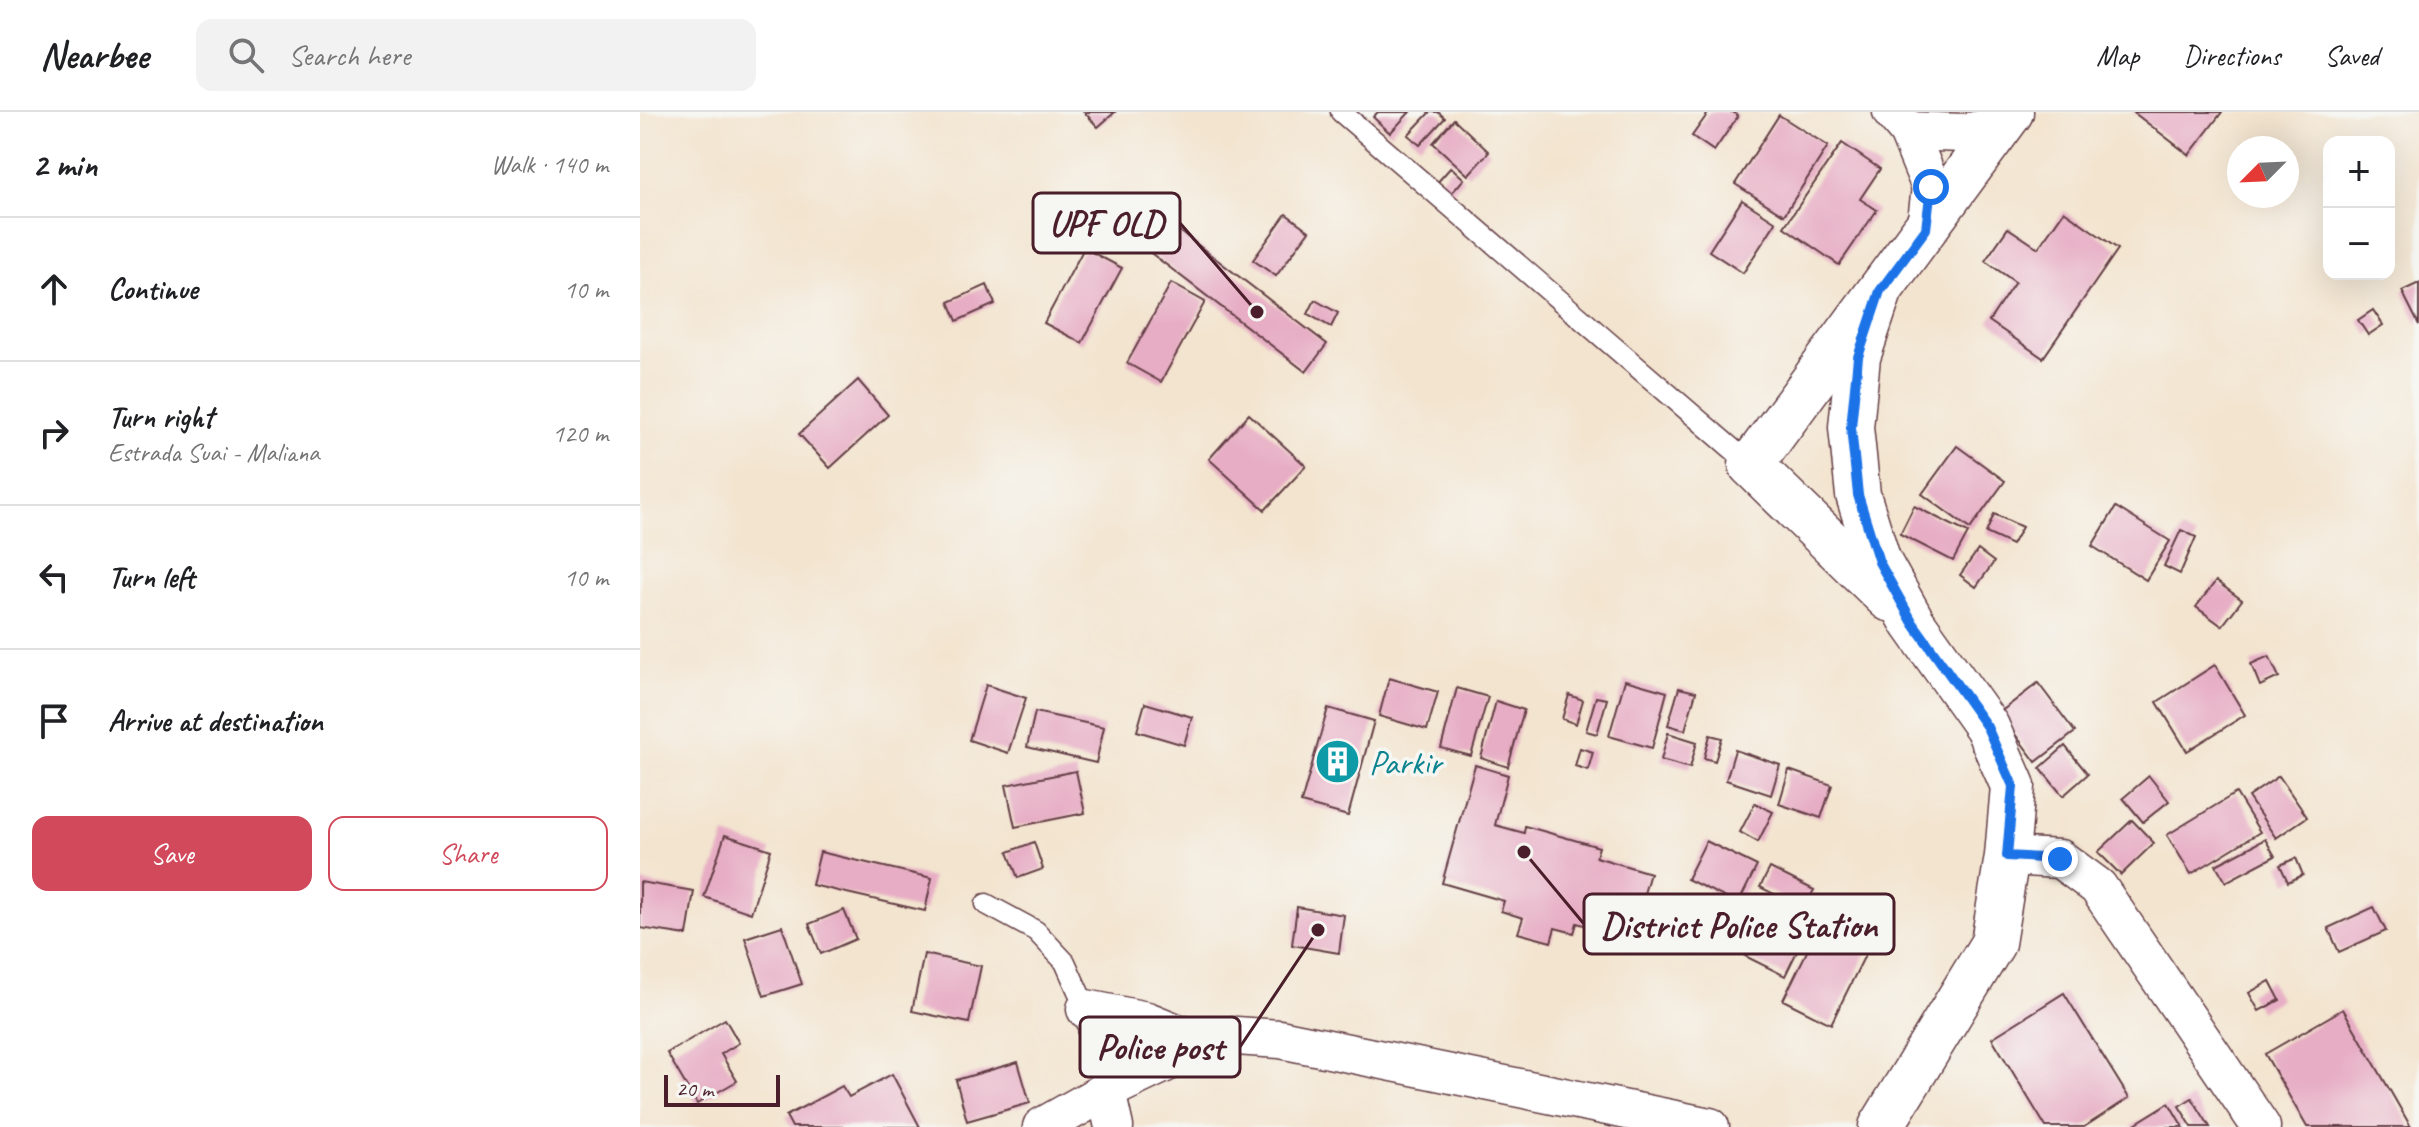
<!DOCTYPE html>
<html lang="en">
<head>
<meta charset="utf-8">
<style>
  body { margin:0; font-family:Caveat,sans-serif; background:#f2f2f2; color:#202124 }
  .controls { position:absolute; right:24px; top:24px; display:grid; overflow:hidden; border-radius:16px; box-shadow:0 8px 32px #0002 }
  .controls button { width:72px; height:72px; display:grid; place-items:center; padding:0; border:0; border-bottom:2px solid #e0e0e0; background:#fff; color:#202124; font:40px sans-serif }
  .compass { position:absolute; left:1587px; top:24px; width:72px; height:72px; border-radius:50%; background:#fff; box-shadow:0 8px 32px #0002; rotate:246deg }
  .scale { position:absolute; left:24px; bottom:20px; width:116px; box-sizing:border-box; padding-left:8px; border:4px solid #4a1f2b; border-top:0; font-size:22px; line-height:28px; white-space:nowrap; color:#4a1f2b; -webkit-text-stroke:6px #f6f6f2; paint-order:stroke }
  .stop { position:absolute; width:24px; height:24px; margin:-18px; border:6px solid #1a73e8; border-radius:50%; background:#fff }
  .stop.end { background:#1a73e8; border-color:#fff; box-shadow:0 2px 8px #0008 }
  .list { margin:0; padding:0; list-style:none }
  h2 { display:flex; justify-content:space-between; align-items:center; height:104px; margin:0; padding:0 32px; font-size:34px }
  h2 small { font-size:26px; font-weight:400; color:#757577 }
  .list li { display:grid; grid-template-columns:52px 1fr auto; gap:24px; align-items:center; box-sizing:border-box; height:144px; padding:0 32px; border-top:2px solid #e0e0e0 }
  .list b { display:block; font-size:30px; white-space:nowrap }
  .list p { margin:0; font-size:26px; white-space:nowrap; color:#757577 }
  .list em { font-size:26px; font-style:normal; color:#757577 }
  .actions { display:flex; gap:16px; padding:24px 32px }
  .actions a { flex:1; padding:18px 0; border:2px solid #d1495b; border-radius:16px; text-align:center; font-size:28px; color:#d1495b }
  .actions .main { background:#d1495b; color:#fff }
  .icon { flex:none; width:44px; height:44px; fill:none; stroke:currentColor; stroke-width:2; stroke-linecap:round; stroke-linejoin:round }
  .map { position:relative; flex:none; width:1779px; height:1015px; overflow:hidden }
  header { display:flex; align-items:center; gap:48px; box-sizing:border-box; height:112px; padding:0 40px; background:#fff; border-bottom:2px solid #e0e0e0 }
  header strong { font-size:38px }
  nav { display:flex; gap:44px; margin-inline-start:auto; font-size:28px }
  .search { width:560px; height:72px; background:#f2f2f2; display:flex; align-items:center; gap:20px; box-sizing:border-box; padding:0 28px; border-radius:16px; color:#757577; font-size:30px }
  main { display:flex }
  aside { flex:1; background:#fff }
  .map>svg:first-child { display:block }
</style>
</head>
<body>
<header>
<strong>Nearbee</strong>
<div class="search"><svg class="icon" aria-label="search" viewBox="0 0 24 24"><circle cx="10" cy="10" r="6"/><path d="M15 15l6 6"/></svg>Search here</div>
<nav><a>Map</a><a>Directions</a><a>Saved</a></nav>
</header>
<main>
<aside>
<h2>2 min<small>Walk · 140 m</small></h2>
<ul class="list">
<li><svg class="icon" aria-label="ahead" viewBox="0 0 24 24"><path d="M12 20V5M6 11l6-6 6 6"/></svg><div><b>Continue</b></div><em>10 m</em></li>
<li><svg class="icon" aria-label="right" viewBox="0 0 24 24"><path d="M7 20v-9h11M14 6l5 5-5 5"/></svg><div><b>Turn right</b><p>Estrada Suai - Maliana</p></div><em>120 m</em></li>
<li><svg class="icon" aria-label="left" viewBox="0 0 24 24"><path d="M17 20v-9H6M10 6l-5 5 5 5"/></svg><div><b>Turn left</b></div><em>10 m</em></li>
<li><svg class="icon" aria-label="arrive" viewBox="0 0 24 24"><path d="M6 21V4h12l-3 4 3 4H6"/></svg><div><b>Arrive at destination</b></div></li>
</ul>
<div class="actions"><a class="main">Save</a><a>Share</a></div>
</aside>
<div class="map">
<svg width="1779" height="1015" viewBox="0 0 1779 1015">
  <rect width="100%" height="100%" fill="#f6f6f2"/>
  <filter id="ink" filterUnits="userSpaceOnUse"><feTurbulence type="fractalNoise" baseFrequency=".0125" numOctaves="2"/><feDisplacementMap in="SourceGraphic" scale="16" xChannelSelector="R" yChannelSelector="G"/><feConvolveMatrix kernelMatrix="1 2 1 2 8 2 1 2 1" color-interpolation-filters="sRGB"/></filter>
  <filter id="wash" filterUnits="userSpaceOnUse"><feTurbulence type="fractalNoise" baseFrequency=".006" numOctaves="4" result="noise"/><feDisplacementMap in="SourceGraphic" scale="32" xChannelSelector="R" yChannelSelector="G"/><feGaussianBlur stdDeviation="1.8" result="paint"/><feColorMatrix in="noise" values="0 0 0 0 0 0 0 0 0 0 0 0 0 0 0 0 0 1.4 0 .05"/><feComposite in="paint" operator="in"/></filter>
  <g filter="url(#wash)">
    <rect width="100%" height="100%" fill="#f3e4cf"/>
    <g id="blocks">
      <!-- building -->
      <g fill="#e7adc4">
        <path d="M444,0H475L458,15Z"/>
        <path d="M738,0H770L750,21L733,5Z"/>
        <path d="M790,0H798L805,6L780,33L768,23Z"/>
        <path d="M1069,0H1093L1098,4L1074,39L1052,24Z"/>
        <path d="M1493,0H1582L1549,43Z"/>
        <path d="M1139,3L1188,34L1144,103L1095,72Z"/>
        <path d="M814,7L849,40L828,63L793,31Z"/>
        <path d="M1202,31L1240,57L1220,87L1237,98L1199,153L1144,115Z"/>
        <path d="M811,55L824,67L809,84L796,72Z"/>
        <path d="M1102,88L1136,110L1103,161L1069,139Z"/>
        <path d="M1424,99L1478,137L1403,246L1349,209L1375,170L1345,149L1368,116L1398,136Z"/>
        <path d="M646,102L669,119L636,164L613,148Z"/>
        <path d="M524,107L687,232L666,260L503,135Z"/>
        <path d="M444,136L482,156L442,231L404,211Z"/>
        <path d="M531,171L565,190L521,270L487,251Z"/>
        <path d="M1779,171V213L1762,179Z"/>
        <path d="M347,173L355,192L317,209L309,190Z"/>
        <path d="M675,188L698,201L691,215L668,202Z"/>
        <path d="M1733,198L1743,213L1728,223L1718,208Z"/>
        <path d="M218,268L248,303L190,356L159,322Z"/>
        <path d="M609,302L666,354L625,398L569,347Z"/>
        <path d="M1317,334L1365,369L1330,417L1282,382Z"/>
        <path d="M1274,394L1328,421L1313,449L1260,422Z"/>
        <path d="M1476,395L1530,429L1506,468L1452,434Z"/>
        <path d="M1354,402L1382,415L1372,433L1346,421Z"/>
        <path d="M1541,418L1556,425L1540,462L1524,454Z"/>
        <path d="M1338,438L1354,450L1336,475L1320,463Z"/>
        <path d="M1576,469L1602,488L1582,514L1556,495Z"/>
        <path d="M1629,544L1639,565L1620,574L1611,552Z"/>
        <path d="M1575,553L1605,603L1547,639L1517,590Z"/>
        <path d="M749,566L798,580L787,618L739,604Z"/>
        <path d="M985,568L1027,580L1012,636L969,624Z"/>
        <path d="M1398,571L1435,620L1396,650L1359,601Z"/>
        <path d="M346,573L386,586L368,641L329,628Z"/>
        <path d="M817,576L848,585L831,644L801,636Z"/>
        <path d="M1039,576L1056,580L1045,618L1028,613Z"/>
        <path d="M929,583L943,588L936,612L922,607Z"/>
        <path d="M956,585L967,587L957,622L946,619Z"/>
        <path d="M856,589L884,598L868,655L841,646Z"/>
        <path d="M505,591L552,605L544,633L497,619Z"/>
        <path d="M688,596L734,609L708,704L661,691Z"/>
        <path d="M395,600L464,615L456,651L387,635Z"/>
        <path d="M1028,621L1057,630L1050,656L1021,648Z"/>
        <path d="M1070,623L1082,626L1075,649L1064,646Z"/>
        <path d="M1425,634L1448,662L1423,684L1400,656Z"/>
        <path d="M940,636L953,640L948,658L935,654Z"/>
        <path d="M1095,638L1140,653L1131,683L1086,668Z"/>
        <path d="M835,653L868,663L855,713L884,721L885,714L959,735L956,745L1010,761L991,826L937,811L934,821L915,816L911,830L878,821L883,806L861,799L864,789L802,771Z"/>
        <path d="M1149,658L1192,673L1181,706L1139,692Z"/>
        <path d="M436,659L445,701L375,715L366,673Z"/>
        <path d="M1509,664L1529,689L1503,710L1483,686Z"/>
        <path d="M1639,664L1667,705L1636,726L1608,685Z"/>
        <path d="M1596,681L1620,720L1551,762L1527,723Z"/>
        <path d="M1115,691L1133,700L1118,730L1100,720Z"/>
        <path d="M1492,708L1514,731L1481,763L1458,740Z"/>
        <path d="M85,723L131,738L111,801L64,785Z"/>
        <path d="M1625,727L1635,744L1586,770L1576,753Z"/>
        <path d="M1066,729L1117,754L1098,792L1047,767Z"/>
        <path d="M394,730L403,757L378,766L368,740Z"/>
        <path d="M180,740L292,766L285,799L172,773Z"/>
        <path d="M1656,746L1663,763L1648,770L1640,753Z"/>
        <path d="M1130,756L1174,778L1164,797L1120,775Z"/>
        <path d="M0,770L54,779L47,823L0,816Z"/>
        <path d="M1130,793L1170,813L1145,864L1105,844Z"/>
        <path d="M657,795L704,803L699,841L652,833Z"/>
        <path d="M1734,795L1746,819L1699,840L1688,816Z"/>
        <path d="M204,798L216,827L181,842L169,812Z"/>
        <path d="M1180,813L1228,837L1191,912L1143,888Z"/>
        <path d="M142,814L162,872L124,884L105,826Z"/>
        <path d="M284,842L341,854L329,911L272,899Z"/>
        <path d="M1630,869L1640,888L1619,899L1609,881Z"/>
        <path d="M1424,881L1489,986L1444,1015H1406L1352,926Z"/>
        <path d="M1703,897L1771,1015H1667L1625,942Z"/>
        <path d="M85,907L99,931L81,942L97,969L57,992L27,941Z"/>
        <path d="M378,950L390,991L327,1009L316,968Z"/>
        <path d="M252,962L280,1015H152L146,1004L202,974L209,985Z"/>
        <path d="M1552,986L1570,1015H1552L1539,994Z"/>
        <path d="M1529,991L1543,1015H1490Z"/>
      </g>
    </g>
  </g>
  <g filter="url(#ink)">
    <use href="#blocks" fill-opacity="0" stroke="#633d44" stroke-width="2"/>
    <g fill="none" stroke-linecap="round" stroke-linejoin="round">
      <defs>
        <g id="service">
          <path d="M701,0L1111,353"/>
          <path d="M346,792L396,819L425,850L446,897L449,923L466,979"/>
        </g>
        <g id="minor">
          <path d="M1252,0L1268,19L1291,75L1286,117"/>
          <path d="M1268,19L1324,21L1361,14"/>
          <path d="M1367,744L1420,747L1458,775L1621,1015"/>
          <path d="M446,897L507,909L566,933"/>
          <path d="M466,979L474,1015"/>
          <path d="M402,1015L466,979L554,937L596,924L640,927L1070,1015"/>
        </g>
        <g id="primary">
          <path d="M1240,179L1218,245L1211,315L1218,383L1239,450L1273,511L1347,615L1373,674L1367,744L1353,831L1241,1015"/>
          <path d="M1249,487L1111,353L1371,0"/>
        </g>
      </defs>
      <!-- service casing -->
      <use href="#service" stroke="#633d44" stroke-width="23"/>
      <!-- minor casing -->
      <use href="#minor" stroke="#633d44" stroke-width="41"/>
      <!-- primary casing -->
      <use href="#primary" stroke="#633d44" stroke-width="47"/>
      <!-- service -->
      <use href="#service" stroke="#fff" stroke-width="20"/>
      <!-- minor -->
      <use href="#minor" stroke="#fff" stroke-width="38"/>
      <!-- primary -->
      <use href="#primary" stroke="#fff" stroke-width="44"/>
    </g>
  </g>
  <g fill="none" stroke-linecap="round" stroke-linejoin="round" filter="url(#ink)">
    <!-- route -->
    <path stroke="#1a73e8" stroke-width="10" d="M1291,75L1286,117L1240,179L1218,245L1211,315L1218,383L1239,450L1273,511L1347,615L1373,674L1367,744L1420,747"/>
  </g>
  <!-- icons -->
  <defs>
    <symbol id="building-disc" viewBox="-11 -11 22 22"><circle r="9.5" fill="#0f9aa8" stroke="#f6f6f2"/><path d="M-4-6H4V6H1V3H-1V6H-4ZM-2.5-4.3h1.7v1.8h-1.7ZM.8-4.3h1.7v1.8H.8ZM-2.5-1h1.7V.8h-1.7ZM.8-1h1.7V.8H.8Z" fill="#fff"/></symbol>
  </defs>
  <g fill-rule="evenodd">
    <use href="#building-disc" x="672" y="624" width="51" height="51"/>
  </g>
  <g text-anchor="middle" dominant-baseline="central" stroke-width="7" stroke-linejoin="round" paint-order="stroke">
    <!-- culture labels -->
    <g font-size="34" fill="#0d838f" stroke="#f6f6f2" text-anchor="start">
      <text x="729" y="650">Parkir</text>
    </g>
  </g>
  <!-- callouts -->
  <path fill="none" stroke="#4a1f2b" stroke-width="3" d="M617 200L540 111M884 740L944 812M678 818L600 935"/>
  <g fill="#4a1f2b" stroke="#f6f6f2" stroke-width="3">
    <circle cx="617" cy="200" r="8"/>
    <circle cx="884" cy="740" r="8"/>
    <circle cx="678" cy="818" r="8"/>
  </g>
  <g fill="#f6f6f2" stroke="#4a1f2b" stroke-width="3">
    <rect x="393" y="81" width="147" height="60" rx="8"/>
    <rect x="944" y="782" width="310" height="60" rx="8"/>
    <rect x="440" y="905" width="160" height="60" rx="8"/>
  </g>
  <g font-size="36" text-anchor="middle" font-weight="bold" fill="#4a1f2b">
    <text x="466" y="123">UPF OLD</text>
    <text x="1099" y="825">District Police Station</text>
    <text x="520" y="947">Police post</text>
  </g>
</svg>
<div class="controls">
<button>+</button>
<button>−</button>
</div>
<svg class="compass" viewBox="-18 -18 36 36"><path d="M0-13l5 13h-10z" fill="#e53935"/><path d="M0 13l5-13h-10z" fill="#757577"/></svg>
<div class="scale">20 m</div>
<div class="stop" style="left:1291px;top:75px"></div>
<div class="stop end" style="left:1420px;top:747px"></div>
</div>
</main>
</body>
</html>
